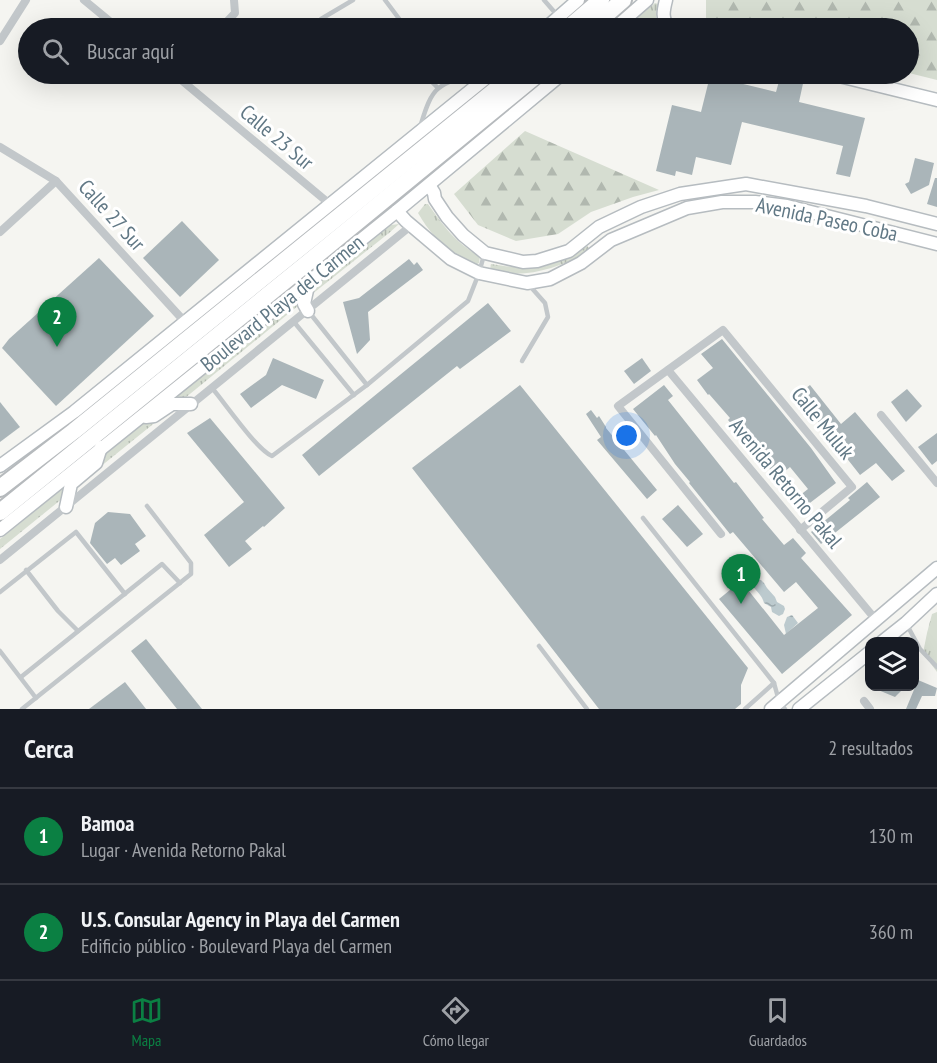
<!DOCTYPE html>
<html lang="es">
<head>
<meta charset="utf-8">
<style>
  body { margin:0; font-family:"PT Sans Narrow",sans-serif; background:#20242c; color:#f1f3f6 }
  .controls { position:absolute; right:18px; bottom:18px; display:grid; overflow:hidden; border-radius:12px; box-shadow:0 6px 24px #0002 }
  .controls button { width:54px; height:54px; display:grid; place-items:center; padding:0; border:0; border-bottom:2px solid #363941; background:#171b24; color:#f1f3f6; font:30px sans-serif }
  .you { position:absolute; left:627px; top:436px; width:21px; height:21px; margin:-15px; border:4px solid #fff; border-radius:50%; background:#1a73e8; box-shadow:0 0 0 9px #1a73e833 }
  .badge { display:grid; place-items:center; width:39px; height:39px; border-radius:50%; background:#0b8043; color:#fff; font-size:20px; font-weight:700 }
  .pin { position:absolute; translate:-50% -50px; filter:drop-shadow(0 2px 3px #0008) }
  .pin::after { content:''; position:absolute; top:32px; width:21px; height:18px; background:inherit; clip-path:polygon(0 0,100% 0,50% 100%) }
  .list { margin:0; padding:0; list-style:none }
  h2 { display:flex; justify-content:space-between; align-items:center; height:78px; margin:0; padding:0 24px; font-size:26px }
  h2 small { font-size:20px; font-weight:400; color:#9ea1a6 }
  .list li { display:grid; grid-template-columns:39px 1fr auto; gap:18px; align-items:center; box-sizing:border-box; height:96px; padding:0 24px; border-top:2px solid #363941 }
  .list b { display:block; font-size:22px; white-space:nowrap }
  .list p { margin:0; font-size:20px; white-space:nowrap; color:#9ea1a6 }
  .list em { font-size:20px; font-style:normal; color:#9ea1a6 }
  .icon { flex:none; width:33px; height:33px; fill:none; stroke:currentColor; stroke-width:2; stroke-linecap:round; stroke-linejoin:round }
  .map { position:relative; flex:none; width:937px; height:709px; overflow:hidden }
  .search { position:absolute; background:#171b24; box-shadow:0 6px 24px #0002; left:18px; right:18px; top:18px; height:66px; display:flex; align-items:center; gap:15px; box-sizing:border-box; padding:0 21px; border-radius:33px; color:#9ea1a6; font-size:22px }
  .sheet { height:270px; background:#171b24 }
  nav { display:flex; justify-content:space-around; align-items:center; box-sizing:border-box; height:84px; border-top:2px solid #363941; background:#171b24; font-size:16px; color:#9ea1a6 }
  nav a { display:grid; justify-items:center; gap:3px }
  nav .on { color:#0b8043 }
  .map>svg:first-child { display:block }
</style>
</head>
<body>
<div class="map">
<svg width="937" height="709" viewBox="0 0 937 709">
  <defs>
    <pattern id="grass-tufts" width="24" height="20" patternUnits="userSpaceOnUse" patternTransform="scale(1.5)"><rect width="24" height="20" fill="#d6ddd1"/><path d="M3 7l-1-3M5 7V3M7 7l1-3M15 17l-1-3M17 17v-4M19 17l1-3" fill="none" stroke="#b1b8af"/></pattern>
    <pattern id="forest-firs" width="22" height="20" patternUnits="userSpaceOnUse" patternTransform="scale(1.5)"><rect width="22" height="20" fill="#d6ddd1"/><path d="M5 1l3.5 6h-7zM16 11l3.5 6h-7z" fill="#b1b8af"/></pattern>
    <pattern id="water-ripples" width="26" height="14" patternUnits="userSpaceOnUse" patternTransform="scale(1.5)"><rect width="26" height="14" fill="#bccace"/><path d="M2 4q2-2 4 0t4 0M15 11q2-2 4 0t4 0" fill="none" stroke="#9ca9ad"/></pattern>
  </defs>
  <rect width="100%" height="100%" fill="#f5f5f1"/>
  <!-- grass -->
  <g fill="url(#grass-tufts)">
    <path d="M655,3L658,4L656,14V25L633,24V22Z"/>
    <path d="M501,74H505L73,422Z"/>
    <path d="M425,204H428C442,224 457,245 480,256L479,263L474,266C450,254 431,236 418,213Z"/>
    <path d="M399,224L389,233L311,295L313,285L386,227L391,225Z"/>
    <path d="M587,246L589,248V252C558,268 524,280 490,270L491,264C532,271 550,268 587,246Z"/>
    <path d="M302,294L299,305L185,398L174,399Z"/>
    <path d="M173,408L74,488L102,457L144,423L153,422Z"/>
    <path d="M66,486L63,498L0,549V539Z"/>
    <path d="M937,612V672L923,653L927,633L932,614Z"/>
  </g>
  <!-- forest -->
  <g fill="url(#forest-firs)">
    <path d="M706,0H937V80L909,73L908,28H726L706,24Z"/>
    <path d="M525,131L659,190L633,197L591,212L558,234L516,241L478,225L454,194Z"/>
  </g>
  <!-- water -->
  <g fill="url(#water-ripples)">
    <path d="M755,580H761L764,583L767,588L775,597L777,602L784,606L785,609L783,614L779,616L772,612L771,607L764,603C762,595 757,592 752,585Z"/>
    <path d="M792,615L798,623L786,634L784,625L787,617Z"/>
  </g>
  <!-- building -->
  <g fill="#aab5b9">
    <path d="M781,74L804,79L799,102L865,118L850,177L836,174L843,146L742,122L731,165L696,157L692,175L676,171L675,176L656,171L672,105L701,112L710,76L776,92Z"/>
    <path d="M915,158L934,163L929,185L911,194L905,184L909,182Z"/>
    <path d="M935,178H937V207L927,204Z"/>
    <path d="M182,221L219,260L180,297L143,258Z"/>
    <path d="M99,258L154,316L56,406L2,348L9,339Z"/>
    <path d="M409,259L414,265L417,262L423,270L368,312L370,340L357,354L343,302L359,298Z"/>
    <path d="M488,303L511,331L460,369L457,366L319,476L302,455Z"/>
    <path d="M722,339L811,448L836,483L802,509L794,500L808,489L790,467L777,478L728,420L730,418L709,394L708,395L697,380L713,368L701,354Z"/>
    <path d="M273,358L324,380L316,399L282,385L251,408L240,394L266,375Z"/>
    <path d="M642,358L651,371L634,384L624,371Z"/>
    <path d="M520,385L748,668L741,685V704L735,709H599L412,468Z"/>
    <path d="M664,385L673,396L668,400L734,483L736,482L764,518L762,519L784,545L793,538L806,553L801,558L852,615L782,674L719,599L741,581L784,635L818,608L796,582L784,592L733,532L730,534L689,483L690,482L675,464L656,435L655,436L633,409Z"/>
    <path d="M810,385L841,424L855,412L905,471L892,481L876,463L860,475L797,395Z"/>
    <path d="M907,389L922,406L906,422L891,402Z"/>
    <path d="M0,402L20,427L0,442Z"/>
    <path d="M591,410L597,418L599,416L606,427V428L657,490L647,499L597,440L601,437L586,414Z"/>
    <path d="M210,418L285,508L264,527L263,526L245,541L252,549L229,567L204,535L244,502L187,433Z"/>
    <path d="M937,433V461L932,465L918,447Z"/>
    <path d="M867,482L880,497L821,544L811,532L850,500L848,498Z"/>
    <path d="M678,505L703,534L687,547L662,519Z"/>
    <path d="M108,512L130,514L146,536L135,544L140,551L121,565L115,558L107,564L90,543L95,523Z"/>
    <path d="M146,639L202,709H177L131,651Z"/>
    <path d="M918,680L937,688L935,696H922L916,709H906Z"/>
    <path d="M125,682L146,709H89Z"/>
    <path d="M871,687H905L895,697Z"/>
  </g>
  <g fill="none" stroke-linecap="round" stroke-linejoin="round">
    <defs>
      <g id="secondary">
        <path d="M666,0C663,12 662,17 668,28"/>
        <path d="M546,28L578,0"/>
        <path d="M615,28L647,0"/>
        <path d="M831,74L937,100"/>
        <path d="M429,185L434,193L435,199L447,217L463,235L485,253L523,262L537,261L569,251L599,227L641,207L680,194L746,184L866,206L937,224"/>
        <path d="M397,211L406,221L451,259L479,273L527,283L550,279L581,263L611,240L687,208L722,202H755L787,206L937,244"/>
        <path d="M308,311L304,304L309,281"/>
        <path d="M146,417L154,416L172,404H191"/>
        <path d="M0,466L74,412L491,74"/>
        <path d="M66,507L71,484L96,463L101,447"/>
        <path d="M0,530L397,211L562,74"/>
        <path d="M882,642L906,623L937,594"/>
        <path d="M771,709L937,568"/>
        <path d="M799,709L870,652"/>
      </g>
      <g id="highway">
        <path d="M568,28L601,0"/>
        <path d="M591,28L623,0"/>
        <path d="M0,488L74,431L515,74"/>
        <path d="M0,512L306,264L538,74"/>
      </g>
    </defs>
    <!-- secondary casing -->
    <use href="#secondary" stroke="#b6bcc0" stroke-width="15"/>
    <!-- highway casing -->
    <use href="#highway" stroke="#b6babd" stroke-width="20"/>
    <!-- lane -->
    <g stroke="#c2c7ca" stroke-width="4.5">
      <path d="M385,0L406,28"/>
      <path d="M544,0L557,15"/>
      <path d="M322,28L320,26L321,19L353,0"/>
      <path d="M372,74H381"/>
      <path d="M424,74L438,88"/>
      <path d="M420,127C424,115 429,95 439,88C446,82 465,75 474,74"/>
      <path d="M309,312L367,385"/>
      <path d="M294,322L354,395"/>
      <path d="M522,361L548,317L545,303L529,285"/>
      <path d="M212,388C225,403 256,449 272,456L367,385L468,301L479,273L484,255"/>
      <path d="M643,518L774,683L779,701L785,709"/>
      <path d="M26,570L58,611L78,631"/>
      <path d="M0,592L76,532L125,594"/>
      <path d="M907,625L920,649L937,667"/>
      <path d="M539,646L587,709"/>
      <path d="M0,651L36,698"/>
      <path d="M21,677L162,564L180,583"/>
      <path d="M22,709L191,574V563L147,506"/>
      <path d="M745,709L774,683"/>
    </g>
    <!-- street -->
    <g stroke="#c2c7ca" stroke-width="8">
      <path d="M84,0L118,28"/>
      <path d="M221,28L235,13L234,0"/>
      <path d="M0,41L26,0"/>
      <path d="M174,74L331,205"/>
      <path d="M0,147L56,181L185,322"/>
      <path d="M0,232L56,181"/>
      <path d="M668,370L876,620"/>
      <path d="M881,415L937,483"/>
      <path d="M721,534L618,406L723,330L852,487L800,530"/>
      <path d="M0,560L407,229L406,221"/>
      <path d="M864,701L870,709"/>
    </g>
    <!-- secondary -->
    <use href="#secondary" stroke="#fff" stroke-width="12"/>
    <!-- highway -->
    <use href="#highway" stroke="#fff" stroke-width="16"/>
  </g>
  <g text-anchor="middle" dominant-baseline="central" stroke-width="6" stroke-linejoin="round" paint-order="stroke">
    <!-- street labels -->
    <g font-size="21" fill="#617885" stroke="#fff">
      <text transform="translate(277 137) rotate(40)">Calle 23 Sur</text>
      <text transform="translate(112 215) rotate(48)">Calle 27 Sur</text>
      <text transform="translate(827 219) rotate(12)">Avenida Paseo Coba</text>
      <text transform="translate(282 303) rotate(-39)">Boulevard Playa del Carmen</text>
      <text transform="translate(823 423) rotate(51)">Calle Muluk</text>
      <text transform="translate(786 483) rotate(50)">Avenida Retorno Pakal</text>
    </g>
  </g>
</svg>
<div class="controls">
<button><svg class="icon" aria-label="layers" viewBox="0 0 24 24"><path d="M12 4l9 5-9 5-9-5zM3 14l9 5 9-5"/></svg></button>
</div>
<div class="you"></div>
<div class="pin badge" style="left:741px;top:604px">1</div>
<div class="pin badge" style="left:57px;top:347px">2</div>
<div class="search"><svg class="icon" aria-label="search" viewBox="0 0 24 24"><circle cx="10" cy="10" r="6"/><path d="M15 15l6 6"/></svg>Buscar aquí</div>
</div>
<section class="sheet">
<h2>Cerca<small>2 resultados</small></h2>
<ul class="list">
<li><span class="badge">1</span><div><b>Bamoa</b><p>Lugar · Avenida Retorno Pakal</p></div><em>130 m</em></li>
<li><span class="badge">2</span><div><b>U.S. Consular Agency in Playa del Carmen</b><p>Edificio público · Boulevard Playa del Carmen</p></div><em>360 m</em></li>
</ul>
</section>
<nav>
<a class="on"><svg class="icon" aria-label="map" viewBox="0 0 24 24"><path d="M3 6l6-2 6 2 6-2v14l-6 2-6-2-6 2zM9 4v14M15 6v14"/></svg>Mapa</a>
<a><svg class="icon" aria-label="directions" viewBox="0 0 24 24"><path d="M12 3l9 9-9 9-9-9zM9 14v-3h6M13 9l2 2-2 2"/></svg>Cómo llegar</a>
<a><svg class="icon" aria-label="saved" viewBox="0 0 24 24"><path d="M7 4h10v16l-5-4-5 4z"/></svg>Guardados</a>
</nav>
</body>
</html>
